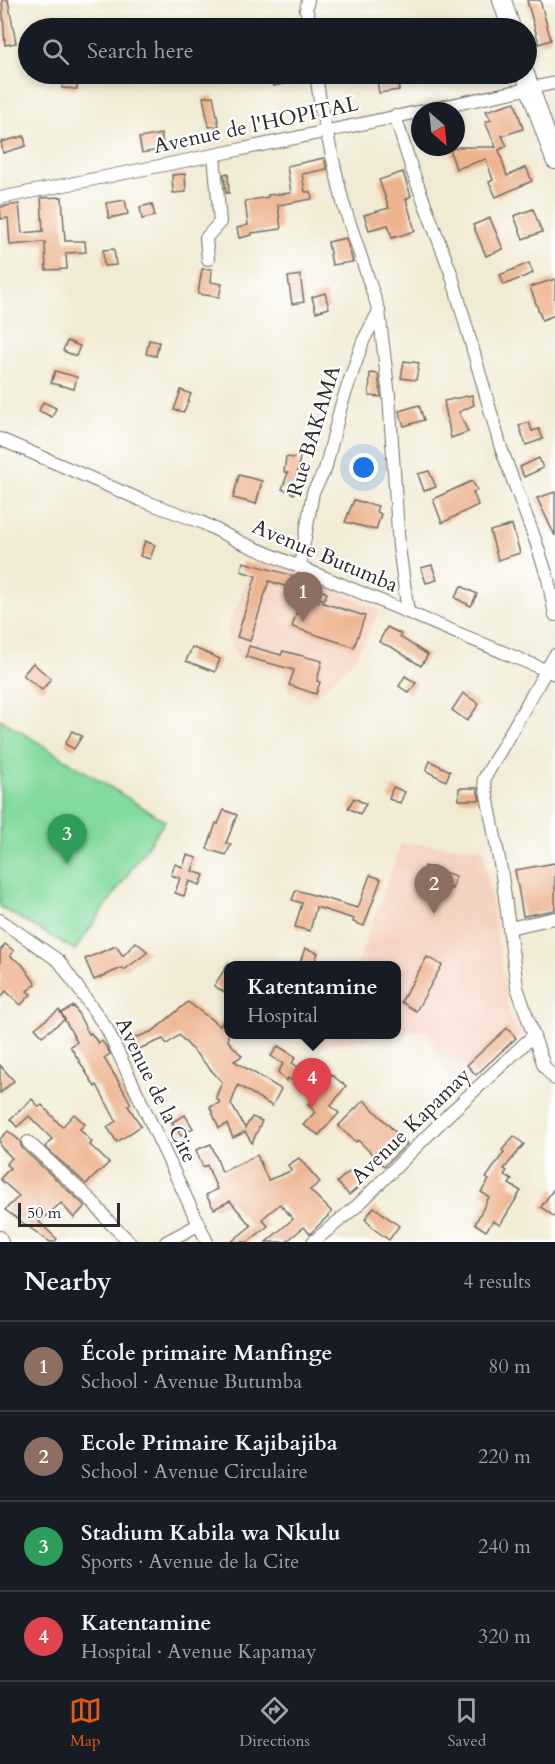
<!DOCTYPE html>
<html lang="en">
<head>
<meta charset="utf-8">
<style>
  body { margin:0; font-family:Cardo,serif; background:#242831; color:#f1f3f6 }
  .compass { position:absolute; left:411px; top:102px; width:54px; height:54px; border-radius:50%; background:#171b24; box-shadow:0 3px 9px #0003; rotate:153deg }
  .scale { position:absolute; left:18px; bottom:15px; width:102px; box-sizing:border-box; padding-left:6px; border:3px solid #2b2b2b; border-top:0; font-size:16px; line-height:21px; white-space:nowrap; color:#2b2b2b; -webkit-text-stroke:4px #fff; paint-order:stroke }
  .you { position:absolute; left:364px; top:468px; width:21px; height:21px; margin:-15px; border:4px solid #fff; border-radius:50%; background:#1a73e8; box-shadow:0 0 0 9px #1a73e833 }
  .badge { display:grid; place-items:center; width:39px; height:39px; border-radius:50%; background:#ea580c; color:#fff; font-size:20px; font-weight:700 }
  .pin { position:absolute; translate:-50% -50px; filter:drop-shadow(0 2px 3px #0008) }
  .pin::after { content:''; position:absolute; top:32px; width:21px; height:18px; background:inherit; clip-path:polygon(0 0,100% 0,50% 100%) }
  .popup { position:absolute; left:224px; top:961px; width:177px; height:78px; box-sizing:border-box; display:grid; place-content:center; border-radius:12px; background:#171b24; filter:drop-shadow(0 2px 4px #0005); font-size:20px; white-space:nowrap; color:#9ea1a6 }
  .popup b { font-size:22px; color:#f1f3f6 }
  .popup::after { content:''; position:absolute; left:50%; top:100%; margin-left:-12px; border:12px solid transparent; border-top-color:#171b24 }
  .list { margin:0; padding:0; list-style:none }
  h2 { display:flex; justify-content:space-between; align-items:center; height:78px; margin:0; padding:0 24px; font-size:26px }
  h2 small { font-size:20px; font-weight:400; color:#9ea1a6 }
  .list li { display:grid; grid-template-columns:39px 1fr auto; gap:18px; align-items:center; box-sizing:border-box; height:90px; padding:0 24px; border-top:2px solid #363941 }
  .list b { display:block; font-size:22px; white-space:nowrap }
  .list p { margin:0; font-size:20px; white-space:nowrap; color:#9ea1a6 }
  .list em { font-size:20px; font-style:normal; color:#9ea1a6 }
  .icon { flex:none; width:33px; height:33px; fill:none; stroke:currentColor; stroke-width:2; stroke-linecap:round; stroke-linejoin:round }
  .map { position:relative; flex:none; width:555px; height:1242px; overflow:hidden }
  .search { position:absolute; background:#171b24; box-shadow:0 3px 9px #0003; left:18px; right:18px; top:18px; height:66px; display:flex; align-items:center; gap:15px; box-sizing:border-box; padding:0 21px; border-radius:33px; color:#9ea1a6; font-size:22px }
  .sheet { height:438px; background:#171b24 }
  nav { display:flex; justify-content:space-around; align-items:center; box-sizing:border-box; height:84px; border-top:2px solid #363941; background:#171b24; font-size:16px; color:#9ea1a6 }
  nav a { display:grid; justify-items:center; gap:3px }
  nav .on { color:#ea580c }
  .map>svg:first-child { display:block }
</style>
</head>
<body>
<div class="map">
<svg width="555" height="1242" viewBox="0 0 555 1242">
  <rect width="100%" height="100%" fill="#fff"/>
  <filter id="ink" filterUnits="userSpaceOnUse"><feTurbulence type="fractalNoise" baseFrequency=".0167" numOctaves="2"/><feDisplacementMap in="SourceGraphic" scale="12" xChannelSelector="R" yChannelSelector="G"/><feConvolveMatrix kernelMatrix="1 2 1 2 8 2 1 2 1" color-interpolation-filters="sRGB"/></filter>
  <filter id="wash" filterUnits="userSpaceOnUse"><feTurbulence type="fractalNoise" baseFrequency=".008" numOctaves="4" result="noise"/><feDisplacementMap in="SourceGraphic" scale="24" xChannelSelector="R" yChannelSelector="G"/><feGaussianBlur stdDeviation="1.35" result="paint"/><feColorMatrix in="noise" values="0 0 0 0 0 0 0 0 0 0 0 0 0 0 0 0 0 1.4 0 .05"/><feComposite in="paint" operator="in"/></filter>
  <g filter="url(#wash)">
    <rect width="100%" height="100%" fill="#f1ebd4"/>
    <!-- built -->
    <g fill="#f5d3c2">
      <path d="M258,553L380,611L355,659L308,703L287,688L286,672L239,660L226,633Z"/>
      <path d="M401,843L483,848L509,1013L521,1036L456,1094L426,1030L396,1034V966H357Z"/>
      <path d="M317,1034H394V1035L318,1046Z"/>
    </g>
    <!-- green -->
    <path fill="#83da9e" stroke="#578264" stroke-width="1.5" d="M0,719L165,821L75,950L0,907Z"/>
    <g id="blocks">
      <!-- building -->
      <g fill="#edb38d">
        <path d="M2,0H8L16,43L5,45Z"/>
        <path d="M527,0H540L551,40L539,44Z"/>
        <path d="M63,74H79L77,89L62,88Z"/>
        <path d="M278,74H308V79L273,86L271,75Z"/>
        <path d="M376,74H396L399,90L379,93Z"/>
        <path d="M213,96L219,126L209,127L203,97Z"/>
        <path d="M515,102L523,129L502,136L507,146L499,150L507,176L526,167L532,181L496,197L489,182L493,180L486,159L456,169L450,150L459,147H496L485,122L491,120L486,111Z"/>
        <path d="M161,134L164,149L142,153L139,138Z"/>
        <path d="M24,136L26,146L3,153L1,142Z"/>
        <path d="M324,158L327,169L302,174L305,192H311L312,199L278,205L281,229L251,233L252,235L239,238L237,228L248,225L245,201L268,197V195L291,193L287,166Z"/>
        <path d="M403,172L411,196L406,199L415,231L392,238L388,225L369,230L364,215L389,208L379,180Z"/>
        <path d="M228,173L229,193H226L224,174Z"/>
        <path d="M185,174L186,192L173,193L172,175Z"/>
        <path d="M62,197L65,241H85L86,252L66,253L67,269L46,270L45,242L10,245L8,218L1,219L0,207L19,204L22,233L43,231L41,198Z"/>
        <path d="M125,200L128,214L109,218L106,203Z"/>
        <path d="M152,204L155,216L142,219L140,207Z"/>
        <path d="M533,209L542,232L523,239L514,216Z"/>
        <path d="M490,218L503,249L486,256L473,225Z"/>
        <path d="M346,238L353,262L332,265L328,242Z"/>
        <path d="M114,249L116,265L104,266L103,250Z"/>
        <path d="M529,263L533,273L504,285L500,275Z"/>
        <path d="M202,269H212L211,282L222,284L219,297L198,294Z"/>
        <path d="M300,275L304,302L292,304L288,277Z"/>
        <path d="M555,279V315L542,320L530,287Z"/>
        <path d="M325,293L329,308L316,312L312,297Z"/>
        <path d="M149,340L159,342L156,356L146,354Z"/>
        <path d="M67,341L80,346L76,356L63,351Z"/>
        <path d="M404,361L419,363L416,380L401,378Z"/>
        <path d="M55,371L77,377L74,389L51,383Z"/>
        <path d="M370,373L378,374L381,397L369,396Z"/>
        <path d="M181,390L191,394L184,412L174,410Z"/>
        <path d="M472,395L474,405L459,412L468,432L451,438L444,401Z"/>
        <path d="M43,402L56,408L52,417L39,411Z"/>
        <path d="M419,405L424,420L404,426L399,411Z"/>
        <path d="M529,422L532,431L539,429L543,439L526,445L519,426Z"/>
        <path d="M295,456L300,457L294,494L282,489L288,473L284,472L286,457L294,458Z"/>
        <path d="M539,458L543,468L524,477L520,467Z"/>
        <path d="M429,471L436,487L424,491L418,474Z"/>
        <path d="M239,475L262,481L256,504L233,498Z"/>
        <path d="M472,481L477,490L473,492L478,505L442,523L433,499Z"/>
        <path d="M555,492V536L537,498Z"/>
        <path d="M354,500L378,506L376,511L381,514L376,530L345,522Z"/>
        <path d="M512,525L520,553L498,560L490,531Z"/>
        <path d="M145,541L155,545L150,559L140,556Z"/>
        <path d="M243,562L298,577V579L327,593L324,600L319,598L317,601L365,616L354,647L292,627L303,592L269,581L250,641L237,637L256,576L241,571Z"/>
        <path d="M432,565L437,580L426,583L421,568Z"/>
        <path d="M461,586L477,594L471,606L455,598Z"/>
        <path d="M387,627L401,634L400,637L428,655L421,666L393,648L379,642Z"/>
        <path d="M249,646L281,655L283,651L322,661L317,681L320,682L316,694L289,685L294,670L246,657Z"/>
        <path d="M192,647L220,659L215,672L186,661Z"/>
        <path d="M33,663L51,679L42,690L23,675Z"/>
        <path d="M405,676L416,683L409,693L399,686Z"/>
        <path d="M463,693L479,704L467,721L452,710Z"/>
        <path d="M72,731L82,736L74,749L65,744Z"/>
        <path d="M430,761L450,771L446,781L426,771Z"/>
        <path d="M393,787L405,792L400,803L389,799Z"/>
        <path d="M459,788H477L480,800H459Z"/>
        <path d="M354,798L366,804L360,814L348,808Z"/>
        <path d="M224,810L237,815L226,843L231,844L226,855L207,849L216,823L218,824Z"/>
        <path d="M187,855L197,858L192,871L204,875L200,885L189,881L184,896L175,893L180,878L171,875L175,864L183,867Z"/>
        <path d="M555,863V910L523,916L515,870Z"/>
        <path d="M424,866L456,876L452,889L420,879Z"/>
        <path d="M370,875L381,879L364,926L353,922L354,919L316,907L310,931L295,927L302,903L292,900L296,890L358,908Z"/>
        <path d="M136,942L148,952L124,970L122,968L94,980L85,959L116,946L123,956Z"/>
        <path d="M5,944L14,951L10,956L22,964L36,984L27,991L31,994L21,1005L6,991L0,998V951Z"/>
        <path d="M305,948L318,953L313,966H299Z"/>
        <path d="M427,957L442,965L416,1011L401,1002Z"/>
        <path d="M228,964V994L214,986Z"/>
        <path d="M188,1002L220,1026L228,1010V1041L242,1056L234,1061L281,1089L272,1106L238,1085L231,1104L245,1128L252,1117L262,1121L252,1143L245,1132L233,1138L227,1124L219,1128L210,1107L220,1103L216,1097L222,1082L179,1035L167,1044L163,1039L134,1051L130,1040L153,1031Z"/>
        <path d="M74,1006L89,1034L91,1033L98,1043L102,1041L107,1048L110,1054L104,1058L121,1086L131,1104L128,1106L141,1126L117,1142L107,1127L116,1121L97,1085L95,1087L70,1046L77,1042L61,1013Z"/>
        <path d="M59,1010L65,1019L42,1036L35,1028Z"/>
        <path d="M507,1028L516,1038L476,1075L467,1065Z"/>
        <path d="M278,1046L296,1057L292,1063L322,1083L329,1073L346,1086L331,1106L339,1113L319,1135L303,1125L315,1112L308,1105L315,1096L288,1078L286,1081L278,1072L283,1064L271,1056Z"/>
        <path d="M0,1065L14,1081L0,1093Z"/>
        <path d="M32,1099L39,1107L42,1105L62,1127L74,1114L85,1124L80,1129L92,1142L90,1145L109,1163L86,1184L45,1147L52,1139L29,1116L17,1127L10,1119Z"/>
        <path d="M364,1100L407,1144L384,1166L358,1140L356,1142L338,1126Z"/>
        <path d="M185,1115L193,1128L181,1136L172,1122Z"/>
        <path d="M8,1131L20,1141L22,1148L85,1206L74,1218L61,1203L39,1222L57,1239L54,1242H50L5,1210L19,1196L0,1179L10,1168L6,1164L12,1158L0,1146V1139Z"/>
        <path d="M514,1136L524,1144L504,1169L507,1171L504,1175L512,1180L509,1184L521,1191L500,1225L493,1221L486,1231L475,1224L489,1197L481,1192L489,1180L486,1178L504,1152L502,1150Z"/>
        <path d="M211,1144L222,1172L257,1155L268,1180L291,1171L288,1165L299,1158L320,1182L310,1190L332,1212L310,1234L304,1227L286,1242H266L293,1219L280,1204L262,1219L268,1226L248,1242H231L251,1226L230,1201L214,1209L206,1195L217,1189L207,1165L203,1167L196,1150Z"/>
        <path d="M349,1172L361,1185L349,1195L337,1182Z"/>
        <path d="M555,1187V1217L541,1207Z"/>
        <path d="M374,1207L399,1226L389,1240L374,1229L365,1219Z"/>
      </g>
    </g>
  </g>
  <g filter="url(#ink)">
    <use href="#blocks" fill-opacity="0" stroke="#706e66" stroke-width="1.5"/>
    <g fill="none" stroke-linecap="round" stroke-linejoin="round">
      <defs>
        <g id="minor">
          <path d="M308,0L306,10L313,28"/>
          <path d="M316,74L321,108L343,203L379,311L389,396L399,547L408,612"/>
          <path d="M395,116L412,170L451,273L501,448L536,542L548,579L555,615"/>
          <path d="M0,198L214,155L555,83"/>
          <path d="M208,259L206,238L220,222L214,155"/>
          <path d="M0,439L141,500L201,522L240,542L555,674"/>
          <path d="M300,566L313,492L325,470L341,406L363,341L379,311"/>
          <path d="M555,655L484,779L502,875L517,987L544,1066L555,1079"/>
          <path d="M0,920L59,961L107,1029L207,1242"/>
          <path d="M509,928L555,918"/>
          <path d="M28,1142L93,1202L110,1223L130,1242"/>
          <path d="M0,1237L2,1242"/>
          <path d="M166,1242L198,1225"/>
          <path d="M313,1242L358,1205L448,1115L533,1036"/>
        </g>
        <g id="secondary">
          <path d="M502,0L511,28"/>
          <path d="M525,74L555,160"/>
        </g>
      </defs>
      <!-- minor casing -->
      <use href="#minor" stroke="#706e66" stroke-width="14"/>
      <!-- secondary casing -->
      <use href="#secondary" stroke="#706e66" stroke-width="20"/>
      <!-- minor -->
      <use href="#minor" stroke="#fff" stroke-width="12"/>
      <!-- secondary -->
      <use href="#secondary" stroke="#fff" stroke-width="18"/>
    </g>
  </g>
  <g text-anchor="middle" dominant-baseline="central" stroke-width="4.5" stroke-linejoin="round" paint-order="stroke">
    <!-- street labels -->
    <g font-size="21" fill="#2b2b2b" stroke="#fff">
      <text transform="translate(256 125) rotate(-12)">Avenue de l'HOPITAL</text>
      <text transform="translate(314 431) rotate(-73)">Rue BAKAMA</text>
      <text transform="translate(325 556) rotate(23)">Avenue Butumba</text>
      <text transform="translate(156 1090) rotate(64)">Avenue de la Cite</text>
      <text transform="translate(411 1126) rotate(-44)">Avenue Kapamay</text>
    </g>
  </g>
</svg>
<svg class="compass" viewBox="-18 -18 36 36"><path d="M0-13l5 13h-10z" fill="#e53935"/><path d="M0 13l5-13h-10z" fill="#9ea1a6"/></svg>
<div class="scale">50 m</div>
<div class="you"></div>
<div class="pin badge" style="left:303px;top:622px;background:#8d6e63">1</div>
<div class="pin badge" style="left:434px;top:914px;background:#8d6e63">2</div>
<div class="pin badge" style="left:67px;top:864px;background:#2e9e5b">3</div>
<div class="pin badge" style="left:312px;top:1108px;background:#e0444e">4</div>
<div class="popup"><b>Katentamine</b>Hospital</div>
<div class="search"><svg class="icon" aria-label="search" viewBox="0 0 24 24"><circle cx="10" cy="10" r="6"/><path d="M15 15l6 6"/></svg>Search here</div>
</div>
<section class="sheet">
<h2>Nearby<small>4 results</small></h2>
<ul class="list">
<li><span class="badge" style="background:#8d6e63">1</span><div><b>École primaire Manfinge</b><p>School · Avenue Butumba</p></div><em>80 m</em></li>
<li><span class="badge" style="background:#8d6e63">2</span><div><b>Ecole Primaire Kajibajiba</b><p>School · Avenue Circulaire</p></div><em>220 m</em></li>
<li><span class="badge" style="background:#2e9e5b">3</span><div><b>Stadium Kabila wa Nkulu</b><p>Sports · Avenue de la Cite</p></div><em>240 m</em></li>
<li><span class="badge" style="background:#e0444e">4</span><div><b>Katentamine</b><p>Hospital · Avenue Kapamay</p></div><em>320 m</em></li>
</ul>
</section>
<nav>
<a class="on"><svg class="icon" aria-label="map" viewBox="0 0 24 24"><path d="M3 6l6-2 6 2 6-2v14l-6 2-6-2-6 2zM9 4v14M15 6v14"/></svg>Map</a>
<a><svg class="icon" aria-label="directions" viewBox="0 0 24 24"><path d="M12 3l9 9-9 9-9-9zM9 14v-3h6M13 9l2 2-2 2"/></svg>Directions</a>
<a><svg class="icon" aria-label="saved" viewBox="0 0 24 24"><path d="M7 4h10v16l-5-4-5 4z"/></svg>Saved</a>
</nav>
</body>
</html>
